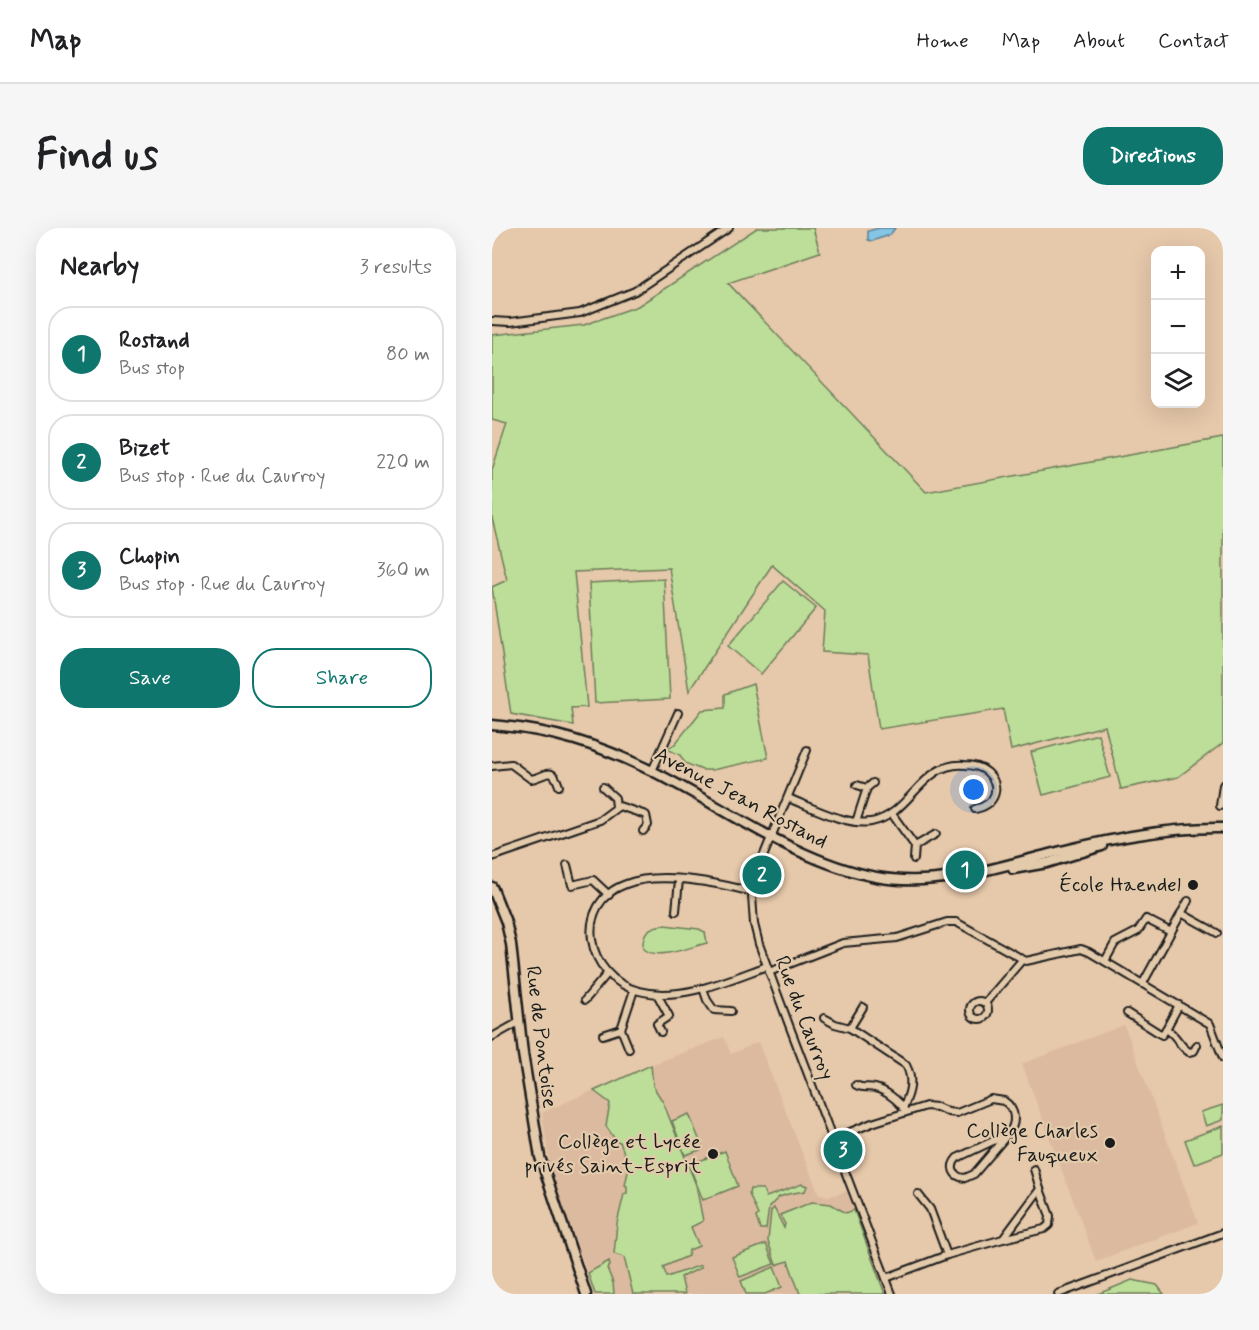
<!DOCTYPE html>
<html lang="en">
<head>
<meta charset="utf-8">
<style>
  body { margin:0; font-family:Mynerve,sans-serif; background:#f6f6f6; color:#202124 }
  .controls { position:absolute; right:18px; top:18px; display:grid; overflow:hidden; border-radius:12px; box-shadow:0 6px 24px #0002 }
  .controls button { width:54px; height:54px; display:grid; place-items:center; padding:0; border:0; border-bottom:2px solid #e0e0e0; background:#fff; color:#202124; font:30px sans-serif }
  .you { position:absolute; left:482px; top:562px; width:21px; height:21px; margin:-15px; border:4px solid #fff; border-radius:50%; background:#1a73e8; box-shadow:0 0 0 9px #1a73e833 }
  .badge { display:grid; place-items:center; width:39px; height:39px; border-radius:50%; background:#0f766e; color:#fff; font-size:20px; font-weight:700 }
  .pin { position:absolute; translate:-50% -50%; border:3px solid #fff; box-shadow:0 2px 6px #0006 }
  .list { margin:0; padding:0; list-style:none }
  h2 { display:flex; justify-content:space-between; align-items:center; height:78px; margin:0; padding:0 24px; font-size:26px }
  h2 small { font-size:20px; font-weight:400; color:#757577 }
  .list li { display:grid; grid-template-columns:39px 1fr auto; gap:18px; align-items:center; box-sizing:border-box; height:96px; margin:0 12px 12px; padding:0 12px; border:2px solid #e0e0e0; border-radius:24px }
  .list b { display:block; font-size:22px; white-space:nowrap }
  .list p { margin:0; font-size:20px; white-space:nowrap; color:#757577 }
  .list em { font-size:20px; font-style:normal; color:#757577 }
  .actions { display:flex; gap:12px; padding:18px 24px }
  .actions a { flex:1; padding:14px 0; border:2px solid #0f766e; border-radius:24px; text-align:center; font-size:21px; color:#0f766e }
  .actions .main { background:#0f766e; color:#fff }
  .icon { flex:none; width:33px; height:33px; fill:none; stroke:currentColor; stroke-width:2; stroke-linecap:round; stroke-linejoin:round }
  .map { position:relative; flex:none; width:731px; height:1066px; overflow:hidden; border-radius:24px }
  header { display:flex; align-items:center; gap:36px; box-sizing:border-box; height:84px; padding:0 30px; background:#fff; border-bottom:2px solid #e0e0e0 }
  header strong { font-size:28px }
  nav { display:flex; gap:33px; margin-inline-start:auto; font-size:21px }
  .intro { display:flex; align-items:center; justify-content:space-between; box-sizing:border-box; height:144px; padding:0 36px }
  h1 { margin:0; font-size:42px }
  .button { padding:15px 27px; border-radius:24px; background:#0f766e; color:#fff; font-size:21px; font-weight:700 }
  main { display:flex; gap:36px; padding:0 36px }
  aside { flex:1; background:#fff; border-radius:24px; box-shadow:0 6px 24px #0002 }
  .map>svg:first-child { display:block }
</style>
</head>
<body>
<header>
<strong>Map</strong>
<nav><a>Home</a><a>Map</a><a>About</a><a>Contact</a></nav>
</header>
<div class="intro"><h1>Find us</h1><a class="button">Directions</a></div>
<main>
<aside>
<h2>Nearby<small>3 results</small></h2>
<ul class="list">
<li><span class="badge">1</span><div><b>Rostand</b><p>Bus stop</p></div><em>80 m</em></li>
<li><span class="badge">2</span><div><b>Bizet</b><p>Bus stop · Rue du Caurroy</p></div><em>220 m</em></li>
<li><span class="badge">3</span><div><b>Chopin</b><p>Bus stop · Rue du Caurroy</p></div><em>360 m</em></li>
</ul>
<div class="actions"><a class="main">Save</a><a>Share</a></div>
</aside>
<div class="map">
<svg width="731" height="1066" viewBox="0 0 731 1066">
  <rect width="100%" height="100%" fill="#e6c8aa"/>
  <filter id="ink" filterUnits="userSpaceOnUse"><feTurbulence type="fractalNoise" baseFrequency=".0167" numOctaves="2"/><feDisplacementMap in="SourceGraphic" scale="12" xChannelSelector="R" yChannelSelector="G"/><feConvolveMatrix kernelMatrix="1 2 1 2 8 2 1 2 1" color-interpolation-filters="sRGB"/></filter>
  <g filter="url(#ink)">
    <!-- built -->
    <g fill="#dcba9f">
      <path d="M632,797L706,995L604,1033L530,836Z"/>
      <path d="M232,809L239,826L266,814L327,967L339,968L355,963L393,1066H103L68,969L57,931L50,885L159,837Z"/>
    </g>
    <!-- green -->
    <g fill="#bdde98" stroke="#6c7d5a" stroke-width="1.5">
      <path d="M265,0H321L328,24L236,55L434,264L731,210V515L686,549L629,561L613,498L519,522L511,481L387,501L376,427L330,424L333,383L280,337L197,463L177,340L82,344L95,479L79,480L81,497L19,486L0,359L15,352L0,290V242L15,196L0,192V107L92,97L146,78Z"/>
      <path d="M172,351L178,471L103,475L97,355Z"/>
      <path d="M291,353L324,380L269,446L236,418Z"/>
      <path d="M261,456L276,530L220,542H210L193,535L188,527L175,521L183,516L210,482L233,480V466Z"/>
      <path d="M606,506L618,549L551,567L539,524Z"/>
      <path d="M172,697L207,701L213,704L215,715C198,719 165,733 151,721C150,705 155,699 172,697Z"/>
      <path d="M159,837L161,858L171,874L204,957L211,993L199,999L207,1018L197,1022L196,1028L171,1039L175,1049L209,1037V1040L189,1049L193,1066H141L132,1029L122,1026L125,995L132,966L135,965V958L133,957L137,939L128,914L124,913L114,898L118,875L102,863Z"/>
      <path d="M731,877V892L714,898L709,884Z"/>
      <path d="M197,886L211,921L193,927L180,893Z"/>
      <path d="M731,898V925L702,936L693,912Z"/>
      <path d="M233,923L246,958L211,972L197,937Z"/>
      <path d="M310,956L315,958L313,963L296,966L287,969L277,979L274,1001H268L264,989L266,987L257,966L258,961H271L274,969Z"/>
      <path d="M320,974L339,976L354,985L362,982L393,1066H308L296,1033L284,1037L276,1013L279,983L282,980L292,1000L293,996L288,987Z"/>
      <path d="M274,1016L282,1036L248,1049L240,1029Z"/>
      <path d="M117,1033L118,1038L115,1040L121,1055L122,1066H103L96,1045Z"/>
      <path d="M282,1039L290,1059L273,1066H254L249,1053Z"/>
      <path d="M640,1052L665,1057L672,1066H606Z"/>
    </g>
    <!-- water -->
    <path fill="#84c5e5" stroke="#5a8195" stroke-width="1.5" d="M387,0H403L398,7L380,13L376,12V3Z"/>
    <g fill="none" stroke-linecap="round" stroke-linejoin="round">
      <defs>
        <g id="street">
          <path d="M0,93L18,94L88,85L143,63L237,0"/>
          <path d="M315,522L266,641L260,668L262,696L267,716L297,797L400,1066"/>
          <path d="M0,538L19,536L39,551C53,549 60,536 67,558"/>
          <path d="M160,543L186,485"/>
          <path d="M365,557L375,560"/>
          <path d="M111,559L123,570L124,579"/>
          <path d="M296,570C319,579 355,598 379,594C419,587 429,533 473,537C481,537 489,539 495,544C510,558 504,577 483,581"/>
          <path d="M728,578L731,557"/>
          <path d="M400,586L423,618L444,606"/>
          <path d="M364,594L375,560L381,555"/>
          <path d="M0,629L108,592L127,578L154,587L156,597L151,603"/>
          <path d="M422,631L423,618"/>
          <path d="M75,637L80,657L101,652L117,667"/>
          <path d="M260,664C226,655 168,643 134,656C80,675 93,750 147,763C189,774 236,752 275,738"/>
          <path d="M184,683L187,652"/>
          <path d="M689,685L725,705"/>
          <path d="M613,733L623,715L646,703L654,691L679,704"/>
          <path d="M277,744L351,715L405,710L455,694H464L534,733L589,721L597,724L718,796L731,830"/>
          <path d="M651,755L696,673"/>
          <path d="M211,760L215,772L222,782L239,783"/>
          <path d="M165,766L177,788L165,796L169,804"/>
          <path d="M93,772L115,746"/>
          <circle cx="487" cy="782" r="9"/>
          <path d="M493,775L530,732"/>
          <path d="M635,785L670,807L674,801C687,809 685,816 697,824L702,823L705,817"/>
          <path d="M332,790L343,796L358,800L414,837C422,852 418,865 411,880"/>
          <path d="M358,800L371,779"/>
          <path d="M674,801L687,777"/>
          <path d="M111,807L129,801"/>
          <path d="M0,809L27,794"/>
          <path d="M137,821L129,801L142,762"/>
          <path d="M364,857C371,861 376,858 383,860C393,862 407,873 412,881"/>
          <path d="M341,911L380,895L434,878L445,879L456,884L465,885L499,871L512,873C524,881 525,895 516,906L482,946L473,950C461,949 457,939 465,930L516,906"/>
          <path d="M426,966L438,981L455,1027"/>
          <path d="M511,1011L552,1001L557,997L558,988L548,961"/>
          <path d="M394,1050L455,1027L511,1011L548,961L542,941"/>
          <path d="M566,1066L731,1005"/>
        </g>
        <g id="secondary">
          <path d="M0,497C61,502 105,516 160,543C233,579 302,633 384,649C444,660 499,641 557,626C613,612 673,599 731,600"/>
          <path d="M521,641L555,635L610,618"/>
          <path d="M0,659L14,694L19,716L31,826L48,929L94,1066"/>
        </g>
      </defs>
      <!-- street casing -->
      <use href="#street" stroke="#1c1c1c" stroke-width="10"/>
      <!-- secondary casing -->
      <use href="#secondary" stroke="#1c1c1c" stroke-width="13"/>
      <!-- street -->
      <use href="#street" stroke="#e3caab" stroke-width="6"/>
      <!-- secondary -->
      <use href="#secondary" stroke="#e3caab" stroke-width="8"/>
    </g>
  </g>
  <!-- markers -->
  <g fill="#1c1c1c" stroke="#e3caab" stroke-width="2">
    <circle cx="701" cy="657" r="6"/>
    <circle cx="618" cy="915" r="6"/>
    <circle cx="221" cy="926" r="6"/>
  </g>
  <g text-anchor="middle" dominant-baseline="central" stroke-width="4.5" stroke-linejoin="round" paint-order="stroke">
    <!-- street labels -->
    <g font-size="21" fill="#1c1c1c" stroke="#e3caab">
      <text transform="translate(249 570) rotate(28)">Avenue Jean Rostand</text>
      <text transform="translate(312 790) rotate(69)">Rue du Caurroy</text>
      <text transform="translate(49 809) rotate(83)">Rue de Pontoise</text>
    </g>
    <!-- poi labels -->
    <g font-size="21" fill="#1c1c1c" stroke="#e3caab" text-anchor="end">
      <text x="689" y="657">École Haendel</text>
      <text x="606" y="903">Collège Charles<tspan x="606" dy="24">Fauqueux</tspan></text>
      <text x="209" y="914">Collège et Lycée<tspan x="209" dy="24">privés Saint-Esprit</tspan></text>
    </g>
  </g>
</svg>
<div class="controls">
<button>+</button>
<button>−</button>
<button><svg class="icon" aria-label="layers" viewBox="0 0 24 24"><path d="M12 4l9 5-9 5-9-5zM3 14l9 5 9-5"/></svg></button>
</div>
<div class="you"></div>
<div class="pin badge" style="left:473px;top:642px">1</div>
<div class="pin badge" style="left:270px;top:647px">2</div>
<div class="pin badge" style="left:351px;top:922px">3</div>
</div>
</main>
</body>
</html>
